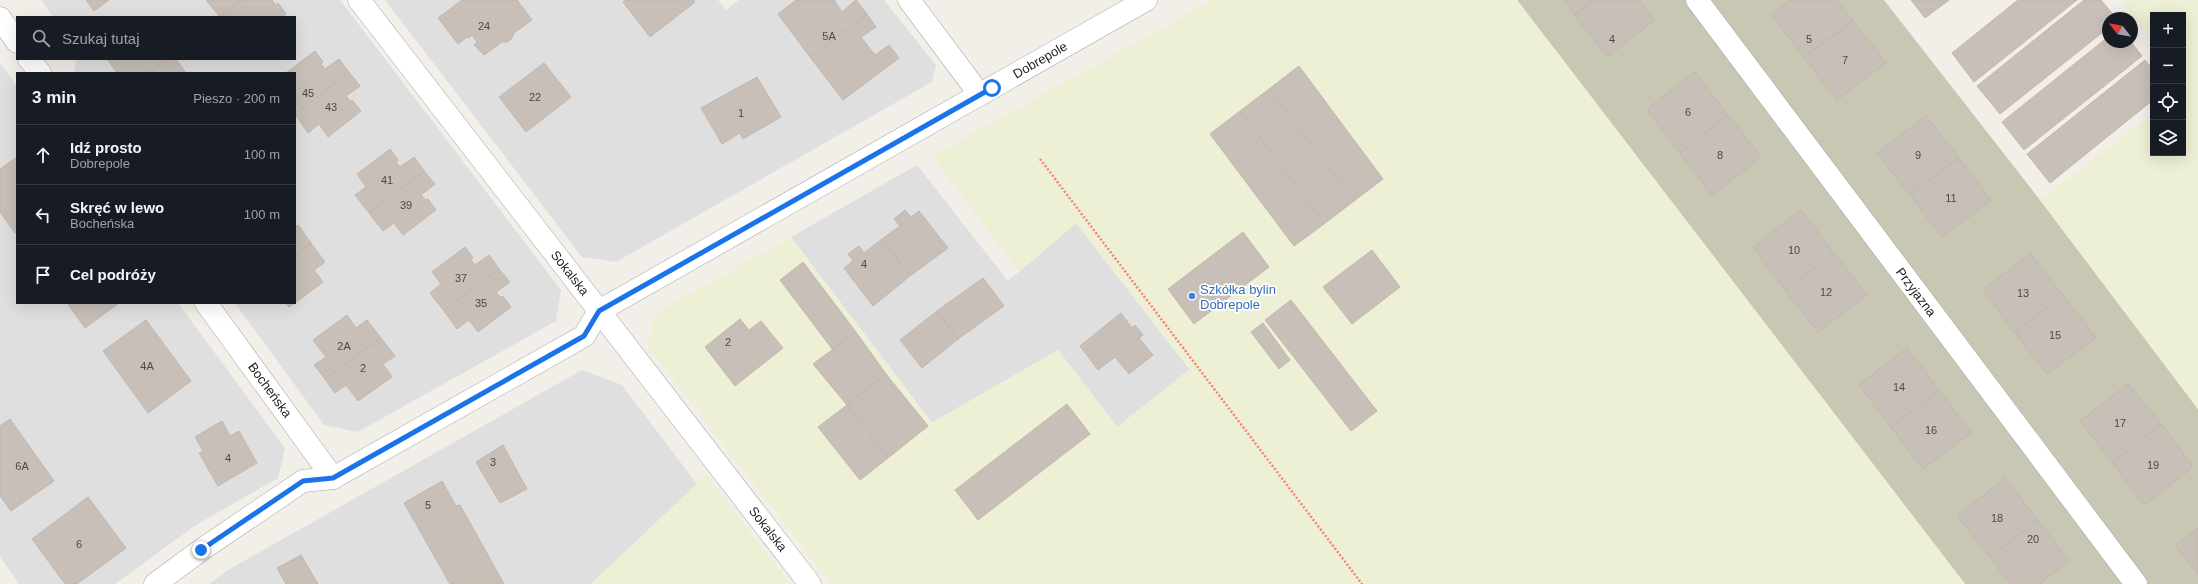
<!DOCTYPE html>
<html lang="pl">
<head>
<meta charset="utf-8">
<style>
  body { margin:0; font-family:Helvetica,sans-serif; background:#20242c; color:#f1f3f6 }
  .controls { position:absolute; right:12px; top:12px; display:grid; overflow:hidden; border-radius:0px; box-shadow:0 4px 16px #0002 }
  .controls button { width:36px; height:36px; display:grid; place-items:center; padding:0; border:0; border-bottom:1px solid #363941; background:#171b24; color:#f1f3f6; font:20px sans-serif }
  .compass { position:absolute; left:2102px; top:12px; width:36px; height:36px; border-radius:50%; background:#171b24; box-shadow:0 4px 16px #0002; rotate:301deg }
  .stop { position:absolute; width:12px; height:12px; margin:-9px; border:3px solid #1a73e8; border-radius:50%; background:#fff }
  .stop.end { background:#1a73e8; border-color:#fff; box-shadow:0 1px 4px #0008 }
  .list { margin:0; padding:0; list-style:none }
  h2 { display:flex; justify-content:space-between; align-items:center; height:52px; margin:0; padding:0 16px; font-size:17px }
  h2 small { font-size:13px; font-weight:400; color:#9ea1a6 }
  .list li { display:grid; grid-template-columns:26px 1fr auto; gap:12px; align-items:center; box-sizing:border-box; height:60px; padding:0 16px; border-top:1px solid #363941 }
  .list b { display:block; font-size:15px; white-space:nowrap }
  .list p { margin:0; font-size:13px; white-space:nowrap; color:#9ea1a6 }
  .list em { font-size:13px; font-style:normal; color:#9ea1a6 }
  .icon { flex:none; width:22px; height:22px; fill:none; stroke:currentColor; stroke-width:2; stroke-linecap:round; stroke-linejoin:round }
  .map { position:relative; flex:none; width:2198px; height:584px; overflow:hidden }
  .search { position:absolute; background:#171b24; box-shadow:0 4px 16px #0002; left:16px; top:16px; width:280px; height:44px; display:flex; align-items:center; gap:10px; box-sizing:border-box; padding:0 14px; border-radius:0px; color:#9ea1a6; font-size:15px }
  .panel { position:absolute; background:#171b24; box-shadow:0 4px 16px #0002; left:16px; top:72px; width:280px; height:232px; border-radius:0px }
  .map>svg:first-child { display:block }
</style>
</head>
<body>
<div class="map">
<svg width="2198" height="584" viewBox="0 0 2198 584">
  <rect width="100%" height="100%" fill="#f2efe9"/>
  <!-- residential -->
  <g fill="#e0dfdf">
    <path d="M41,0H340L561,290L556,321L358,432L324,425L235,303H295V73H74L76,59H295V17H53Z"/>
    <path d="M385,0H718L726,10L739,0H884L936,65L932,82L616,262L582,257Z"/>
    <path d="M0,63L17,86V303H178L285,448L278,478L196,525L115,584H19L0,557Z"/>
    <path d="M917,165L1008,281L1076,223L1190,370L1117,427L1058,350L932,423L791,237Z"/>
    <path d="M582,370L622,385L697,484L591,584H209L228,570Z"/>
  </g>
  <!-- construction -->
  <path fill="#c7c7b4" d="M1517,0H1884L2040,200L2198,409V584H1965Z"/>
  <!-- farmland -->
  <g fill="#eef0d5">
    <path d="M1212,0H1517L1965,584H831L647,345L656,313L791,237L931,423L1058,350L1117,427L1190,369L1076,223L1019,272L932,156Z"/>
    <path d="M2121,0H2198V409L2040,200L2153,114V153H2183V91L2187,88L2183,82V15H2153V42Z"/>
    <path d="M706,475L790,584H591L697,484Z"/>
  </g>
  <!-- building -->
  <g fill="#c7bfb8" stroke="#c4b6ab">
    <path d="M86,0H109L94,11Z"/>
    <path d="M206,0H242L220,17Z"/>
    <path d="M242,0H272L276,5L278,3L286,14L282,17H220Z"/>
    <path d="M462,0H517L532,20L514,33L512,38L508,42H502L484,55L474,45L477,42L472,35L469,38L467,37L458,44L438,18Z"/>
    <path d="M625,0H693L695,2L650,37L623,2Z"/>
    <path d="M796,0H834L842,12L856,0L867,14L810,57L778,14Z"/>
    <path d="M1564,0H1594L1575,15Z"/>
    <path d="M1594,0H1639L1655,20L1607,57L1575,15Z"/>
    <path d="M1791,0H1837L1853,21L1804,57L1771,15Z"/>
    <path d="M1911,0H1949L1925,18Z"/>
    <path d="M2018,0H2077L1974,82L1952,53Z"/>
    <path d="M2084,0H2101L2116,18H2108V28L2000,114L1977,86Z"/>
    <path d="M867,14L876,27L861,37L875,55L889,45L899,58L843,100L810,57Z"/>
    <path d="M1853,21L1886,63L1837,100L1804,57Z"/>
    <path d="M2108,37V42H2131L2142,56L2024,150L2002,122Z"/>
    <path d="M315,51L323,62L321,64L325,69L339,59L349,72L295,114V73H286Z"/>
    <path d="M107,59H167L148,73H117Z"/>
    <path d="M167,59H176L186,73H148Z"/>
    <path d="M2145,60L2153,70V100L2050,183L2027,154Z"/>
    <path d="M544,63L571,97L526,132L499,97Z"/>
    <path d="M1299,66L1383,179L1354,201L1269,89Z"/>
    <path d="M349,72L360,86L346,96L351,102L352,100L361,111L328,137L319,124L308,133L295,114Z"/>
    <path d="M1695,72L1728,115L1680,153L1647,109Z"/>
    <path d="M757,77L781,117L743,139L740,133L722,144L701,108Z"/>
    <path d="M1269,89L1354,201L1324,224L1240,111Z"/>
    <path d="M1240,111L1324,224L1294,246L1210,134Z"/>
    <path d="M1728,115L1761,157L1712,195L1680,153Z"/>
    <path d="M1926,116L1959,158L1910,195L1877,153Z"/>
    <path d="M390,149L398,160L396,162L400,167L414,157L424,171L369,213L355,195L366,187L357,174Z"/>
    <path d="M17,157V231L15,233L0,212V169Z"/>
    <path d="M1959,158L1991,201L1942,237L1910,195Z"/>
    <path d="M424,171L435,184L421,195L426,200L428,199L436,210L403,235L394,223L383,231L369,213Z"/>
    <path d="M905,210L911,217L919,211L948,248L910,276L882,239L900,226L894,219Z"/>
    <path d="M1801,210L1834,253L1785,290L1753,247Z"/>
    <path d="M298,225L311,243L295,255V227Z"/>
    <path d="M1243,232L1269,267L1194,324L1168,289Z"/>
    <path d="M882,239L910,276L873,306L844,268L853,261L848,254L859,246L864,253Z"/>
    <path d="M311,243L325,262L314,270L323,282L295,303V255Z"/>
    <path d="M465,247L473,258L471,260L475,265L489,255L499,269L444,311L430,293L441,284L432,272Z"/>
    <path d="M1372,250L1400,287L1352,324L1323,287Z"/>
    <path d="M1834,253L1867,295L1818,332L1785,290Z"/>
    <path d="M2030,253L2063,295L2015,333L1983,290Z"/>
    <path d="M803,262L856,332L833,350L780,280Z"/>
    <path d="M499,269L510,282L496,292L501,298L503,296L511,307L478,332L469,320L457,329L444,311Z"/>
    <path d="M983,278L1004,306L958,339L937,311Z"/>
    <path d="M2063,295L2096,338L2047,374L2015,333Z"/>
    <path d="M1291,300L1377,411L1351,431L1265,320Z"/>
    <path d="M67,303H119L85,328Z"/>
    <path d="M286,303H295L289,307Z"/>
    <path d="M937,311L958,339L922,368L900,340Z"/>
    <path d="M1121,313L1132,328L1135,325L1143,335L1139,338L1153,355L1129,374L1115,357L1098,370L1080,346Z"/>
    <path d="M347,315L356,328L367,320L381,338L325,379L314,365L326,357L313,340Z"/>
    <path d="M740,319L749,330L761,321L783,348L735,386L705,347Z"/>
    <path d="M146,320L191,381L148,413L103,351Z"/>
    <path d="M1263,323L1290,360L1279,369L1251,332Z"/>
    <path d="M856,332L886,374L847,405L813,364Z"/>
    <path d="M381,338L395,356L383,364L392,377L358,401L346,385L335,393L325,379Z"/>
    <path d="M1907,348L1939,390L1891,427L1859,385Z"/>
    <path d="M886,374L928,426L888,458L847,405Z"/>
    <path d="M2128,384L2161,424L2113,463L2080,421Z"/>
    <path d="M1939,390L1971,433L1923,469L1891,427Z"/>
    <path d="M1067,404L1090,434L978,520L955,490Z"/>
    <path d="M847,405L888,458L860,480L818,427Z"/>
    <path d="M10,419L54,481L11,511L0,496V426Z"/>
    <path d="M222,421L230,436L239,431L257,463L218,486L199,453L203,451L195,437Z"/>
    <path d="M2161,424L2193,467L2144,505L2113,463Z"/>
    <path d="M503,445L527,489L500,503L476,462Z"/>
    <path d="M2005,478L2038,520L1990,557L1957,516Z"/>
    <path d="M442,481L456,506L460,505L504,584H450L404,503Z"/>
    <path d="M88,497L126,548L77,584H65L32,539Z"/>
    <path d="M2038,520L2069,561L2039,584H2010L1990,557Z"/>
    <path d="M2198,528V574L2175,545Z"/>
    <path d="M301,555L318,584H286L277,568Z"/>
  </g>
  <g fill="none" stroke-linecap="round" stroke-linejoin="round">
    <defs>
      <g id="minor">
        <path d="M359,0L810,584"/>
        <path d="M909,0L980,95"/>
        <path d="M1697,0L2136,584"/>
        <path d="M0,18L17,42"/>
        <path d="M29,59L40,73"/>
        <path d="M206,303L333,478"/>
        <path d="M599,311L1146,0"/>
        <path d="M155,584L201,550L303,481L333,478L584,336L599,311"/>
      </g>
    </defs>
    <!-- minor casing -->
    <use href="#minor" stroke="#a9a9a9" stroke-width="23"/>
    <!-- path -->
    <path stroke="#fa8072" stroke-width="2.5" stroke-dasharray="2 2" stroke-linecap="butt" d="M1040,159L1362,584"/>
    <!-- minor -->
    <use href="#minor" stroke="#fff" stroke-width="22"/>
  </g>
  <g fill="none" stroke-linecap="round" stroke-linejoin="round">
    <!-- route -->
    <path stroke="#1a73e8" stroke-width="5" d="M201,550L303,481L333,478L584,336L599,311L992,88"/>
  </g>
  <!-- markers -->
  <circle fill="#3f7fe0" stroke="#fff" stroke-width="1.5" cx="1192" cy="296" r="4"/>
  <g text-anchor="middle" dominant-baseline="central" stroke-width="3.5" stroke-linejoin="round" paint-order="stroke">
    <!-- number labels -->
    <g font-size="11" fill="#4b4948">
      <text x="484" y="26">24</text>
      <text x="829" y="36">5A</text>
      <text x="1612" y="39">4</text>
      <text x="1809" y="39">5</text>
      <text x="1845" y="60">7</text>
      <text x="308" y="93">45</text>
      <text x="535" y="97">22</text>
      <text x="331" y="107">43</text>
      <text x="1688" y="112">6</text>
      <text x="741" y="113">1</text>
      <text x="1720" y="155">8</text>
      <text x="1918" y="155">9</text>
      <text x="387" y="180">41</text>
      <text x="1951" y="198">11</text>
      <text x="406" y="205">39</text>
      <text x="1794" y="250">10</text>
      <text x="864" y="264">4</text>
      <text x="461" y="278">37</text>
      <text x="1826" y="292">12</text>
      <text x="2023" y="293">13</text>
      <text x="481" y="303">35</text>
      <text x="2055" y="335">15</text>
      <text x="728" y="342">2</text>
      <text x="344" y="346">2A</text>
      <text x="147" y="366">4A</text>
      <text x="363" y="368">2</text>
      <text x="1899" y="387">14</text>
      <text x="2120" y="423">17</text>
      <text x="1931" y="430">16</text>
      <text x="228" y="458">4</text>
      <text x="493" y="462">3</text>
      <text x="2153" y="465">19</text>
      <text x="22" y="466">6A</text>
      <text x="428" y="505">5</text>
      <text x="1997" y="518">18</text>
      <text x="2033" y="539">20</text>
      <text x="79" y="544">6</text>
    </g>
    <!-- street labels -->
    <g font-size="13" fill="#222" stroke="#fff">
      <text transform="translate(1040 60) rotate(-30)">Dobrepole</text>
      <text transform="translate(570 273) rotate(52)">Sokalska</text>
      <text transform="translate(1916 292) rotate(53)">Przyjazna</text>
      <text transform="translate(270 390) rotate(54)">Bocheńska</text>
      <text transform="translate(768 529) rotate(52)">Sokalska</text>
    </g>
    <!-- shop labels -->
    <g font-size="13" fill="#366cbe" stroke="#fff" text-anchor="start">
      <text x="1200" y="289">Szkółka bylin<tspan x="1200" dy="15">Dobrepole</tspan></text>
    </g>
  </g>
</svg>
<div class="controls">
<button>+</button>
<button>−</button>
<button><svg class="icon" aria-label="locate" viewBox="0 0 24 24"><circle cx="12" cy="12" r="6"/><path d="M12 2v4M12 18v4M2 12h4M18 12h4"/></svg></button>
<button><svg class="icon" aria-label="layers" viewBox="0 0 24 24"><path d="M12 4l9 5-9 5-9-5zM3 14l9 5 9-5"/></svg></button>
</div>
<svg class="compass" viewBox="-18 -18 36 36"><path d="M0-13l5 13h-10z" fill="#e53935"/><path d="M0 13l5-13h-10z" fill="#9ea1a6"/></svg>
<div class="stop" style="left:992px;top:88px"></div>
<div class="stop end" style="left:201px;top:550px"></div>
<div class="search"><svg class="icon" aria-label="search" viewBox="0 0 24 24"><circle cx="10" cy="10" r="6"/><path d="M15 15l6 6"/></svg>Szukaj tutaj</div>
<section class="panel">
<h2>3 min<small>Pieszo · 200 m</small></h2>
<ul class="list">
<li><svg class="icon" aria-label="ahead" viewBox="0 0 24 24"><path d="M12 20V5M6 11l6-6 6 6"/></svg><div><b>Idź prosto</b><p>Dobrepole</p></div><em>100 m</em></li>
<li><svg class="icon" aria-label="left" viewBox="0 0 24 24"><path d="M17 20v-9H6M10 6l-5 5 5 5"/></svg><div><b>Skręć w lewo</b><p>Bocheńska</p></div><em>100 m</em></li>
<li><svg class="icon" aria-label="arrive" viewBox="0 0 24 24"><path d="M6 21V4h12l-3 4 3 4H6"/></svg><div><b>Cel podróży</b></div></li>
</ul>
</section>
</div>
</body>
</html>
